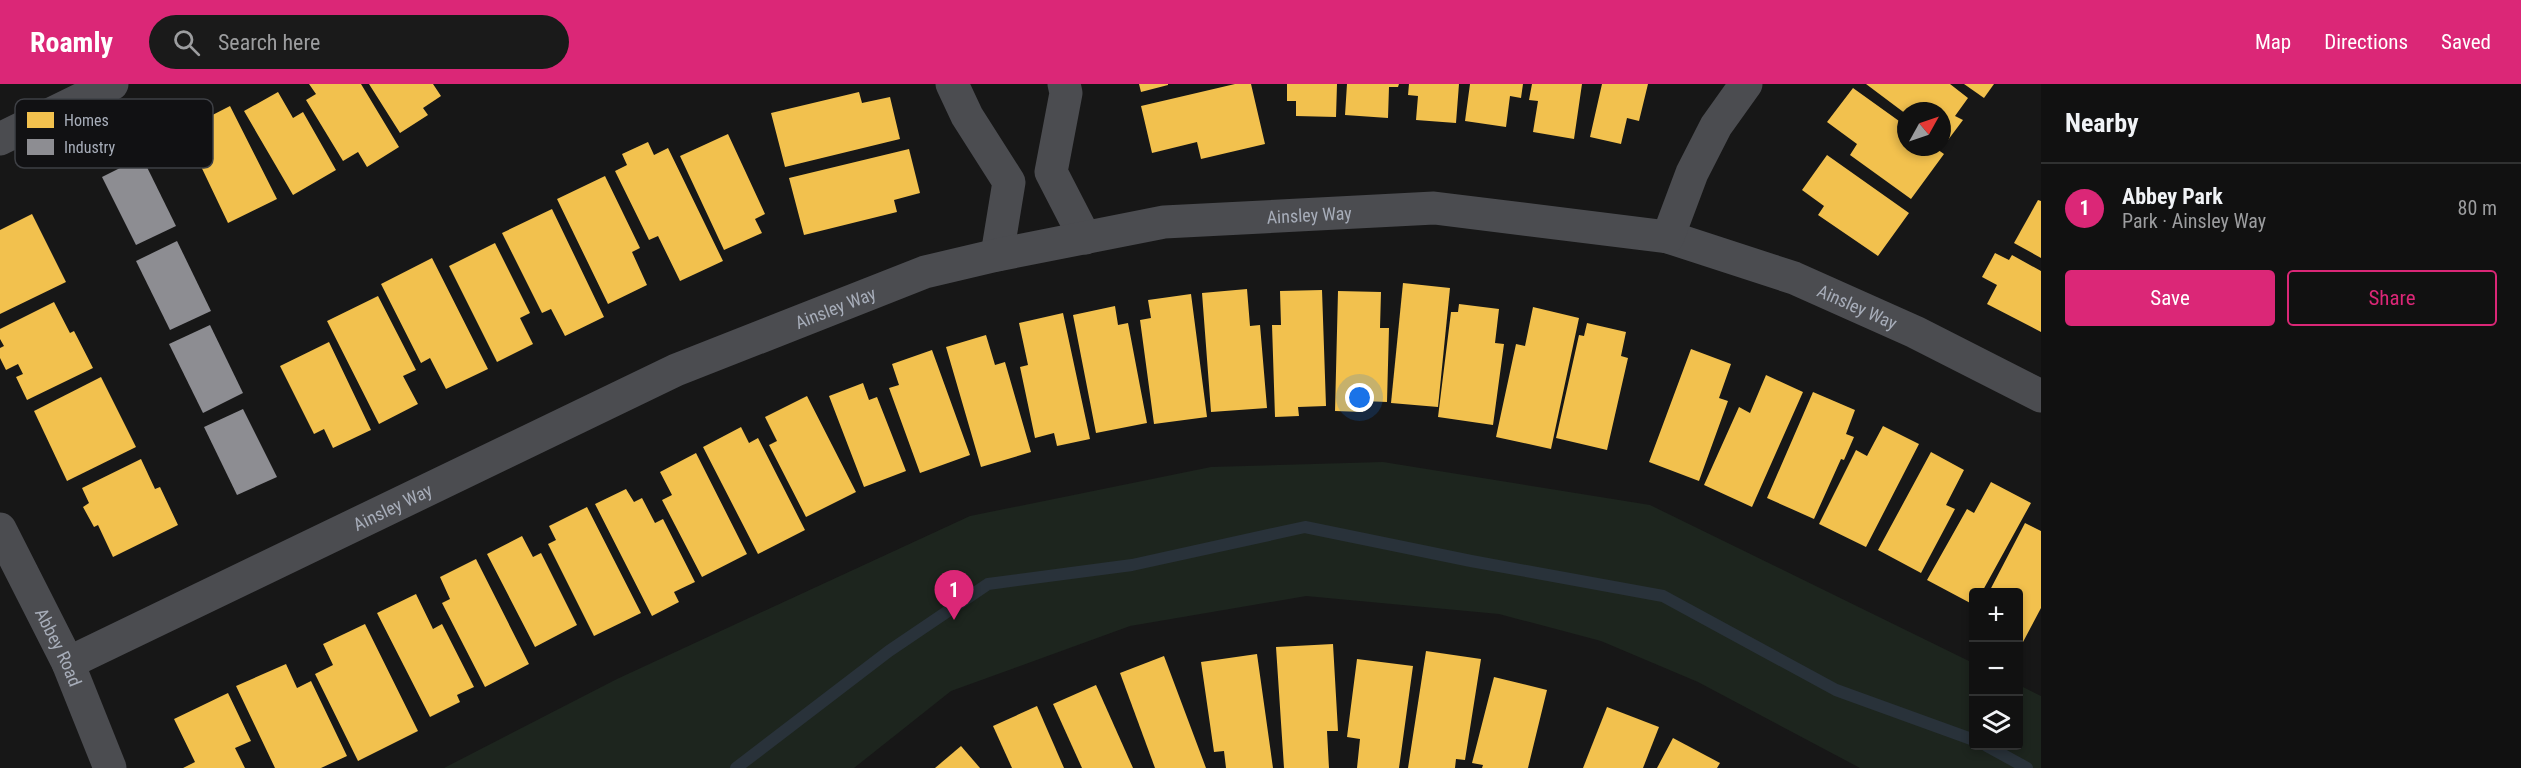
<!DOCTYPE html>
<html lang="en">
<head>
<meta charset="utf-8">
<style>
  body { margin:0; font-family:"Roboto Condensed",sans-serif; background:#1a1a1a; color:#f1f3f6 }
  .controls { position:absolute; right:18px; bottom:18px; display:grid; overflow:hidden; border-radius:6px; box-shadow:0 3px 9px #0003 }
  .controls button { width:54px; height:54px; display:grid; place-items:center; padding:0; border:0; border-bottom:2px solid #303131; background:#111; color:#f1f3f6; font:30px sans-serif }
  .compass { position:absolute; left:1897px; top:18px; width:54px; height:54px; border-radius:50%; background:#111; box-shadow:0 3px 9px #0003; rotate:50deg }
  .you { position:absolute; left:1360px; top:314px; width:21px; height:21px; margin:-15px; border:4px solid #fff; border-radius:50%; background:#1a73e8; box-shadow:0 0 0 9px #1a73e833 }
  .badge { display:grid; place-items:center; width:39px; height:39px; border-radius:50%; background:#db2777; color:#fff; font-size:20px; font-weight:700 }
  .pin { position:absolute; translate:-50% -50px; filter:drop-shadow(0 2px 3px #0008) }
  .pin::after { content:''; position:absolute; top:32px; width:21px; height:18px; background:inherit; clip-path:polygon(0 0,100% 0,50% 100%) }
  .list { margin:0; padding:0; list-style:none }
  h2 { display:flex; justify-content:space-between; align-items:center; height:78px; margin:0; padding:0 24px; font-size:26px }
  h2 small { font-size:20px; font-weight:400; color:#9c9d9f }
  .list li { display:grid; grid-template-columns:39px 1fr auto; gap:18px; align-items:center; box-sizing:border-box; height:90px; padding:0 24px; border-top:2px solid #303131 }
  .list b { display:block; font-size:22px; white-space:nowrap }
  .list p { margin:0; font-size:20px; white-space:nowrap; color:#9c9d9f }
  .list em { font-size:20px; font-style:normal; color:#9c9d9f }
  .actions { display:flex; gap:12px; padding:18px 24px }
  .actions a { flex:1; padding:14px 0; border:2px solid #db2777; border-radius:6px; text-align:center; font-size:21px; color:#db2777 }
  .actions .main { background:#db2777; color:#fff }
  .icon { flex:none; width:33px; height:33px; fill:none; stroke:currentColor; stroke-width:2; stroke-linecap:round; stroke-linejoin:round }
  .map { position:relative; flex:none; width:2041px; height:684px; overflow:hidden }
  header { display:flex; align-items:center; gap:36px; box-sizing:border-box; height:84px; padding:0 30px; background:#db2777; color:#fff }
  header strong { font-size:28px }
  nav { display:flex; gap:33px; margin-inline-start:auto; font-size:21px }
  .search { width:420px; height:54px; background:#1a1a1a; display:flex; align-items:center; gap:15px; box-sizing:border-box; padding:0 21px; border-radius:33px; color:#9c9d9f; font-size:22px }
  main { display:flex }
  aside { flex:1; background:#111 }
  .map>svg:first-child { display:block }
</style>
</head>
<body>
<header>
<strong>Roamly</strong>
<div class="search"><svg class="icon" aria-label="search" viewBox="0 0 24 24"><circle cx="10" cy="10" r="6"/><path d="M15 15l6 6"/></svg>Search here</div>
<nav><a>Map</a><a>Directions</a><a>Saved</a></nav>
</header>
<main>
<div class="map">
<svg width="2041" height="684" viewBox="0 0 2041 684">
  <rect width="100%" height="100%" fill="#171717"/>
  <!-- green -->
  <path fill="#1d251e" d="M1383,378L1650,421L1973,579L1974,662H2018L2019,601L2041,612V684H1860L1698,598L1601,557L1499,530L1306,512L1130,542L951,607L854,684H444L617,595L970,432L1211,383Z"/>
  <!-- homes -->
  <g fill="#f2c14e">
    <path d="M309,0H361L399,63L367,83L358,68L343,77L306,16L316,10Z"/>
    <path d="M369,0H433L441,12L423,24L428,31L400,49Z"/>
    <path d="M1139,0H1168V1L1141,8Z"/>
    <path d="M1235,0H1251L1265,60L1201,75L1197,58L1152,69L1141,22Z"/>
    <path d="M1287,0H1337L1336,33L1296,32V17H1287Z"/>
    <path d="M1347,0H1399L1398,3H1389L1388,34L1345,31Z"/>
    <path d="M1409,0H1459L1456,39L1416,36L1418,12L1408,11Z"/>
    <path d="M1470,0H1523L1521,14L1510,12L1506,43L1465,37Z"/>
    <path d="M1532,0H1582L1574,55L1533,48L1538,17L1529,16Z"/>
    <path d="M1602,0H1648L1639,37L1627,34L1621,60L1590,53Z"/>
    <path d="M1866,0H1950L1968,14L1955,32L1963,36L1945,60L1942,57V27H1906V30Z"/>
    <path d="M1964,0H1994L1984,14Z"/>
    <path d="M1853,4L1906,42V63H1934L1944,70L1911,115L1850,71L1857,60L1827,38Z"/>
    <path d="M278,8L293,34L303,28L336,86L293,111L244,27Z"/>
    <path d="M859,8L862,19L890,13L900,55L785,83L771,29Z"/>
    <path d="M230,22L277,115L228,139L197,74L209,69L195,40Z"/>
    <path d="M728,50L765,130L755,135L762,149L724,166L680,72Z"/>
    <path d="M648,58L654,71L668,64L723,177L680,197L658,152L649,156L615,87L627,81L622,70Z"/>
    <path d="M909,65L920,109L894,116L897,128L804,151L789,94Z"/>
    <path d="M1827,71L1909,129L1878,172L1818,131L1824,122L1802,106Z"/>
    <path d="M605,92L640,164L632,168L647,201L608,220L557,115Z"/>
    <path d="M2038,116L2041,117V174L2014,159Z"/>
    <path d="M552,125L604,233L565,252L551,225L542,229L502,149Z"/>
    <path d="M32,130L66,198L0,230V146Z"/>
    <path d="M495,159L530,229L520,234L533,260L497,278L449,182Z"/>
    <path d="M1995,169L2009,176L2012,171L2041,187V248L1987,220L1997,201L1982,193Z"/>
    <path d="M432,174L488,285L446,305L430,274L421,279L381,200Z"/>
    <path d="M1403,199L1450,204L1438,323L1391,319Z"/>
    <path d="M1247,205L1250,242L1260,241L1267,324L1211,328L1202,209Z"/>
    <path d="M1322,206L1326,322L1298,323L1299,332L1275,333L1272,241H1281L1280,207Z"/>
    <path d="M1338,207L1381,208L1380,244H1389L1387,318L1363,317V328L1335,327Z"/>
    <path d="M1191,210L1207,333L1154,340L1140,236L1151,234L1148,216Z"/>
    <path d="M378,212L416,286L403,292L418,320L379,340L327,237Z"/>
    <path d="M54,218L70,249L74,247L93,284L27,316L16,293L23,290L18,280L6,286L0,274V264L4,262L0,255V245Z"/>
    <path d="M1459,220L1499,225L1495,259L1504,260L1493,341L1438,333L1451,228H1458Z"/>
    <path d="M1115,222L1118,241L1128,239L1147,339L1096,349L1073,231Z"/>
    <path d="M1533,223L1579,234L1551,365L1496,353L1516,260L1525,262Z"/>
    <path d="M1063,229L1090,355L1057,362L1054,349L1035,354L1020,283L1028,281L1019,239Z"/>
    <path d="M1587,239L1626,248L1621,272L1628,274L1607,366L1556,354L1579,251L1584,252Z"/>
    <path d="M986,251L995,281L1005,278L1031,368L981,383L946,263Z"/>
    <path d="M329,258L371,346L333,364L324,345L314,350L280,282Z"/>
    <path d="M1691,265L1731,280L1719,314L1728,317L1699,397L1649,378Z"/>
    <path d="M932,266L970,371L920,389L889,304L899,301L892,280Z"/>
    <path d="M1766,291L1803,308L1752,423L1704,401L1739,323L1750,329Z"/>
    <path d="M101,293L136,363L67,397L34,327Z"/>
    <path d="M863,299L869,316L877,313L906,387L864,403L829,312Z"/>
    <path d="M1813,308L1855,326L1846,350L1854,353L1844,376L1841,375L1814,435L1767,414Z"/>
    <path d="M807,312L856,408L806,433L769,361L777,357L765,333Z"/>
    <path d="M1883,342L1919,360L1866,463L1819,440L1856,366L1867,372Z"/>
    <path d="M741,343L749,359L758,354L805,446L758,470L703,363Z"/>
    <path d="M1931,368L1964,386L1946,421L1955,425L1921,489L1878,466Z"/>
    <path d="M696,369L747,470L702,493L662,416L672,411L660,388Z"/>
    <path d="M141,375L155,405L160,403L178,441L113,473L98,441L94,443L83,423L89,419L82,404Z"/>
    <path d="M1991,398L2031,419L1982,508H1974V521L1927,496L1967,425L1974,429Z"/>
    <path d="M626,405L634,418L642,414L655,439L663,435L695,498L674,508L679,518L652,532L595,420Z"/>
    <path d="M587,423L641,529L594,552L548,460L556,456L549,442Z"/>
    <path d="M2025,439L2041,447V524L2023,558L2018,556V508H1989Z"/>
    <path d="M522,452L533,473L541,469L577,541L535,563L487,470Z"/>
    <path d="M476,475L529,580L485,603L442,519L450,515L440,493Z"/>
    <path d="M416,510L433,545L442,540L474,603L457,611L460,618L430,633L377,529Z"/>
    <path d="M365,540L418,647L358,677L315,590L333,581L323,560Z"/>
    <path d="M1333,560L1338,647H1327L1329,684H1284L1276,563Z"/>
    <path d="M1426,567L1481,575L1465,676L1456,675L1455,684H1408Z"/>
    <path d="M1257,570L1273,684H1226L1224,667L1214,668L1201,578Z"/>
    <path d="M1164,572L1206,684H1155L1120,589Z"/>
    <path d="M1357,575L1413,582L1399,684H1357L1360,655L1347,653Z"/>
    <path d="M286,580L297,604L311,597L347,672L321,684H275L236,602Z"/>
    <path d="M1494,593L1547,606L1528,684H1482L1483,681L1472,679Z"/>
    <path d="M1096,601L1133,684H1082L1053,620Z"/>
    <path d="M228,609L251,657L235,664L245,684H183L195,678L174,635Z"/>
    <path d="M1037,622L1064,684H1012L993,642Z"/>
    <path d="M1607,623L1659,643L1643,684H1583Z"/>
    <path d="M1673,654L1720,679L1717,684H1657Z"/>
    <path d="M961,662L980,684H935Z"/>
  </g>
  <!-- industry -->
  <g fill="#8d8d92">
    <path d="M142,73L176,142L136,161L102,93Z"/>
    <path d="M177,157L211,227L170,246L136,177Z"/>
    <path d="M210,241L243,309L203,329L169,260Z"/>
    <path d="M243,325L277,393L237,411L204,343Z"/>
  </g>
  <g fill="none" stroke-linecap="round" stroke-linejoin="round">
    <!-- stream -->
    <g stroke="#29323a" stroke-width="12">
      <path d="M1987,662L2027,684"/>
      <path d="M736,684L889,567L988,500L1132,481L1305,443L1471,477L1663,512L1836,606L1974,656"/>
    </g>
    <!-- minor -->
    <g stroke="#4b4c50" stroke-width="33">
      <path d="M952,0L967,32L1009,98L997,171"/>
      <path d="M1064,0L1066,9L1051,88L1085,154"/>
      <path d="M0,55L112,0"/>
      <path id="s1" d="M1668,153L1794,194L1915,248L2041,312"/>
      <path id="s2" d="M0,445L68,579L110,684"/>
      <path id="s3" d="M68,579L676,286L925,188L997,171L1164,138L1434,124L1668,153L1692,89L1716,42L1746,0"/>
    </g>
  </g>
  <g text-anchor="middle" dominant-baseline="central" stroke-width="6" stroke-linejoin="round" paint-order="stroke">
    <!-- street labels -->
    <g font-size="18" fill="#a7adb9" stroke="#111113">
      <text stroke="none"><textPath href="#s3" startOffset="1332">Ainsley Way</textPath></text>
      <text stroke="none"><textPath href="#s3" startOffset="846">Ainsley Way</textPath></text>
      <text stroke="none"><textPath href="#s1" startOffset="202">Ainsley Way</textPath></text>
      <text stroke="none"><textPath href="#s3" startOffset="360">Ainsley Way</textPath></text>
      <text stroke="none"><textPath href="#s2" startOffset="132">Abbey Road</textPath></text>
    </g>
  </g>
  <!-- legend -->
  <rect x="15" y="15" width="198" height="69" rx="9" fill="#111113" stroke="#3e4045" stroke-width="1.5"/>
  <rect x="27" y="28" width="27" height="16" fill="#f2c14e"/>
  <rect x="27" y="55" width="27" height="16" fill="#8d8d92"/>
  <g font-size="16" fill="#a7adb9">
    <text x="64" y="42">Homes</text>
    <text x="64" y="69">Industry</text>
  </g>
</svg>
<div class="controls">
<button>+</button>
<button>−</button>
<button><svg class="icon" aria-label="layers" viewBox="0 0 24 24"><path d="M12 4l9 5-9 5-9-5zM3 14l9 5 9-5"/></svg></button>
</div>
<svg class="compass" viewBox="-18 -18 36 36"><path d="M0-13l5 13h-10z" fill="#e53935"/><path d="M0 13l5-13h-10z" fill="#9c9d9f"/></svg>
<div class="you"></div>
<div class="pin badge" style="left:954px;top:536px">1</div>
</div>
<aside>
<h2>Nearby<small></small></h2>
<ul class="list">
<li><span class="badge">1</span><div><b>Abbey Park</b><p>Park · Ainsley Way</p></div><em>80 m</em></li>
</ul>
<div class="actions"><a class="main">Save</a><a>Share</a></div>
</aside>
</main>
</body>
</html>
